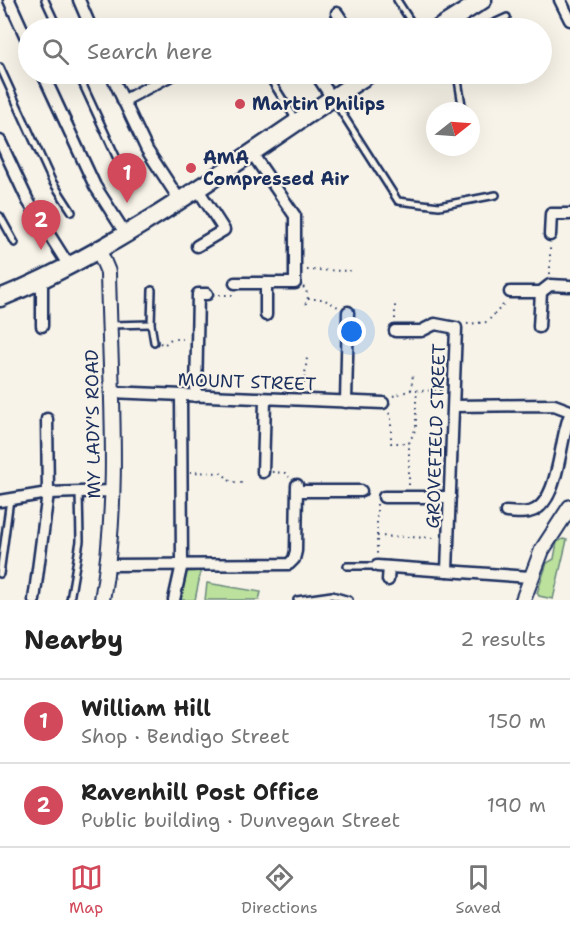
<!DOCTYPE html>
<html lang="en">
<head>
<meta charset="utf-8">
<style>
  body { margin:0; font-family:"Shantell Sans",sans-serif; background:#f2f2f2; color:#222 }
  .compass { position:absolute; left:426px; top:102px; width:54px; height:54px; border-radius:50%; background:#fff; box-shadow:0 6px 24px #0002; rotate:73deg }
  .you { position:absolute; left:352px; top:332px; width:21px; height:21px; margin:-15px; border:4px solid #fff; border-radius:50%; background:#1a73e8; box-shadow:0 0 0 9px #1a73e833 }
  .badge { display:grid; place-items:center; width:39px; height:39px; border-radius:50%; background:#d1495b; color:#fff; font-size:20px; font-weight:700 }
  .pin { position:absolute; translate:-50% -50px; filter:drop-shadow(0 2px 3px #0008) }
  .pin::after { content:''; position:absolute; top:32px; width:21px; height:18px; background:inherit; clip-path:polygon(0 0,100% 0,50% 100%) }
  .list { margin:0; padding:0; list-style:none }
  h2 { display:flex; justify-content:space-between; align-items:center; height:78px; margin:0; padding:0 24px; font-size:26px }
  h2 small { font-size:20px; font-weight:400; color:#767676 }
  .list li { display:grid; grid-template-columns:39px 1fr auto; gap:18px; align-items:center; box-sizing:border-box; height:84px; padding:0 24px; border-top:2px solid #e0e0e0 }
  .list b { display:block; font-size:22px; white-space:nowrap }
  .list p { margin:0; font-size:20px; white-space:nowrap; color:#767676 }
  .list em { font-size:20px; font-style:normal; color:#767676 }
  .icon { flex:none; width:33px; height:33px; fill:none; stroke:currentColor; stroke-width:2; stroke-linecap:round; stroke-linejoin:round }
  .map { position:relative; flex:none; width:570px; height:600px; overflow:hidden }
  .search { position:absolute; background:#fff; box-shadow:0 6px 24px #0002; left:18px; right:18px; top:18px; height:66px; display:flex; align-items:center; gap:15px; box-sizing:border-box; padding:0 21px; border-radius:33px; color:#767676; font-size:22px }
  .sheet { height:246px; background:#fff }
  nav { display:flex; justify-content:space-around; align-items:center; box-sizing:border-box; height:84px; border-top:2px solid #e0e0e0; background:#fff; font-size:16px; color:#767676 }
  nav a { display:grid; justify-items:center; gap:3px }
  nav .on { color:#d1495b }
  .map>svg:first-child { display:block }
</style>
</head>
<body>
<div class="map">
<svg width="570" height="600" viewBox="0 0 570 600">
  <rect width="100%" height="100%" fill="#f7f3e8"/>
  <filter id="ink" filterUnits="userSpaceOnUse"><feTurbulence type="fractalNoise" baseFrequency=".0167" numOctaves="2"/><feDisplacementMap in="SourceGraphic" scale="12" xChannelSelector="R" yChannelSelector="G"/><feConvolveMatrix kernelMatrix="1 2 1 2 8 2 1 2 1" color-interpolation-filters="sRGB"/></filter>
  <g filter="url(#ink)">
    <!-- green -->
    <g fill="#bbe19c" stroke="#6b887d" stroke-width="1.5">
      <path d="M563,539L567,540L553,599L539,596L537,593L547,563L554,559L557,542Z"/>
      <path d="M201,571L195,600H180L186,572Z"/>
      <path d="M207,583L261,592L259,600H205Z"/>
    </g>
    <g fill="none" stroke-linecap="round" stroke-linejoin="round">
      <defs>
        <g id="service">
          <path d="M45,0L58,28"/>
          <path d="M397,0L415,28"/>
          <path d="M483,28L507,17"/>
          <path d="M0,67L52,181L72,212"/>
          <path d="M78,74L119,163L128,176"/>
          <path d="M267,74L296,120"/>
          <path d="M457,74L463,111"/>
          <path d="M333,99L398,201L439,206L496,195"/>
          <path d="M0,216L15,243"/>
          <path d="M152,290L151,324L154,342"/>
          <path d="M111,325L151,324"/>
          <path d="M347,566H377"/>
          <path d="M0,574L10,499"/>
          <path d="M70,600L80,541L79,492"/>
          <path d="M297,600L332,595L349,600"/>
        </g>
        <g id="minor">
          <path d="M9,0L28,42"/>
          <path d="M79,0L91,28"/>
          <path d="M560,0L570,20"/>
          <path d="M337,13L347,28"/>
          <path d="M43,74L95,186L125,233"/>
          <path d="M111,74L147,150L179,199"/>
          <path d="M316,74L332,98"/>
          <path d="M123,101L173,74"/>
          <path d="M0,141L28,201L69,266"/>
          <path d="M197,188L224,230L197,246"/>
          <path d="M550,235L551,214H570"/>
          <path d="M42,279V326"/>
          <path d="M235,283H295V216L251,152"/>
          <path d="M510,292H541L550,285L570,286"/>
          <path d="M266,315V283"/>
          <path d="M539,327L541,292"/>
          <path d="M395,331H421L435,324L456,328L447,571"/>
          <path d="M110,392L383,403"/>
          <path d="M196,396L198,294H207"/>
          <path d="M346,402L348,312"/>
          <path d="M454,406L554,405L570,411"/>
          <path d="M263,472L265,400"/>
          <path d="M297,491H361"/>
          <path d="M384,497H450"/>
          <path d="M0,501L48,493L112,491"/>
          <path d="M506,512C513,512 522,514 529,512C560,506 559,438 570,415"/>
          <path d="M108,565L289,564L294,559L296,551L297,485"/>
          <path d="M377,566L530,577"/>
          <path d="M388,580L389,567"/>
          <path d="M34,600L48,493L47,419"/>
          <path d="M174,600L182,564L181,396"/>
        </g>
        <g id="tertiary">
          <path d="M98,248L108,272C110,381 121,493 102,600"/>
          <path d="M523,600L542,550L570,507"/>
        </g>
        <g id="secondary">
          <path d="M439,28L483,0"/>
          <path d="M0,298C128,246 253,149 369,74"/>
        </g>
      </defs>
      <!-- service casing -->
      <use href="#service" stroke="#1b2f5e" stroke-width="10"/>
      <!-- minor casing -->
      <use href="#minor" stroke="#1b2f5e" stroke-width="15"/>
      <!-- tertiary casing -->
      <use href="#tertiary" stroke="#1b2f5e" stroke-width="18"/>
      <!-- secondary casing -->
      <use href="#secondary" stroke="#1b2f5e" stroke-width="21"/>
      <!-- path -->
      <g stroke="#1b2f5e" stroke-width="2" stroke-dasharray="1.5 4.5" stroke-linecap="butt">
        <path d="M307,270L354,271"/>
        <path d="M550,274V247"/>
        <path d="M303,287L306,289L308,299L304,307"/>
        <path d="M219,295H234"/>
        <path d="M308,299H323L340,308"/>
        <path d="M395,319V303"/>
        <path d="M467,324L487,322L506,302"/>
        <path d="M160,343L164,345L171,339H186"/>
        <path d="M303,390L307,358"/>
        <path d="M411,390L413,374"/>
        <path d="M393,396L411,390L443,391"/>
        <path d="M389,413L391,417V443H409"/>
        <path d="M190,472L222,473L231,482L244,483"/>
        <path d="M272,472L285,473L289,477"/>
        <path d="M409,485V443L416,428V397L419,391"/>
        <path d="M377,504V556"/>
        <path d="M377,536L437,538"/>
      </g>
      <!-- service -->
      <use href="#service" stroke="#f7f3e8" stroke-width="5"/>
      <!-- minor -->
      <use href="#minor" stroke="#f7f3e8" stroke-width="10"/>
      <!-- tertiary -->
      <use href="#tertiary" stroke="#f7f3e8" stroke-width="14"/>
      <!-- secondary -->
      <use href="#secondary" stroke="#f7f3e8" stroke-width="16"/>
    </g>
  </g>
  <!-- markers -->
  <g fill="#d1495b" stroke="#f7f3e8" stroke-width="2">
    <circle cx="240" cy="104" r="6"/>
    <circle cx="191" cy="168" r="6"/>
  </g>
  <g text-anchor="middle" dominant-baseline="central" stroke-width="4.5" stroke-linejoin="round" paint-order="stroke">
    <!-- poi labels -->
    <g font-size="18" font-weight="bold" fill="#1b2f5e" stroke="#f7f3e8" text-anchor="start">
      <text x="252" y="104">Martin Philips</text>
      <text x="203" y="158">AMA<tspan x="203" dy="21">Compressed Air</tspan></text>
    </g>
    <!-- street labels -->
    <g font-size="18" fill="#1b2f5e" stroke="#f7f3e8">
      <text transform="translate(247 382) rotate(2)">MOUNT STREET</text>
      <text transform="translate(93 424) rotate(-91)">MY LADY'S ROAD</text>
      <text transform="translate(436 436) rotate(-88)">GROVEFIELD STREET</text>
    </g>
  </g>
</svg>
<svg class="compass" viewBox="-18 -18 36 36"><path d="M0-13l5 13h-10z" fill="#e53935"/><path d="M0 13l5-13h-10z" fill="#767676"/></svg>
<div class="you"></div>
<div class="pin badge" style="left:127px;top:203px">1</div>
<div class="pin badge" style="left:41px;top:250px">2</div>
<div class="search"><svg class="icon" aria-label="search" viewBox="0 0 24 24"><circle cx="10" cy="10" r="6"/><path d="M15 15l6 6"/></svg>Search here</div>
</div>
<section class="sheet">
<h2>Nearby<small>2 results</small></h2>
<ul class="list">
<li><span class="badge">1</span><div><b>William Hill</b><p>Shop · Bendigo Street</p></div><em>150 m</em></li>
<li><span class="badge">2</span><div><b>Ravenhill Post Office</b><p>Public building · Dunvegan Street</p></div><em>190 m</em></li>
</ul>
</section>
<nav>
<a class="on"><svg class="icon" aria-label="map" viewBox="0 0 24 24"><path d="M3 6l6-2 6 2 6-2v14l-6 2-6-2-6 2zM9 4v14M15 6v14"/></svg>Map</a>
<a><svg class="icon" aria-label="directions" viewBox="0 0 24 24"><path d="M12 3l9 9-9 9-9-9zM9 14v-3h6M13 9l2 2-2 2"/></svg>Directions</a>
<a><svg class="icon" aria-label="saved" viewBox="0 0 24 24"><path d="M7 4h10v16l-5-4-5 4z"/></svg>Saved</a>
</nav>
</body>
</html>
